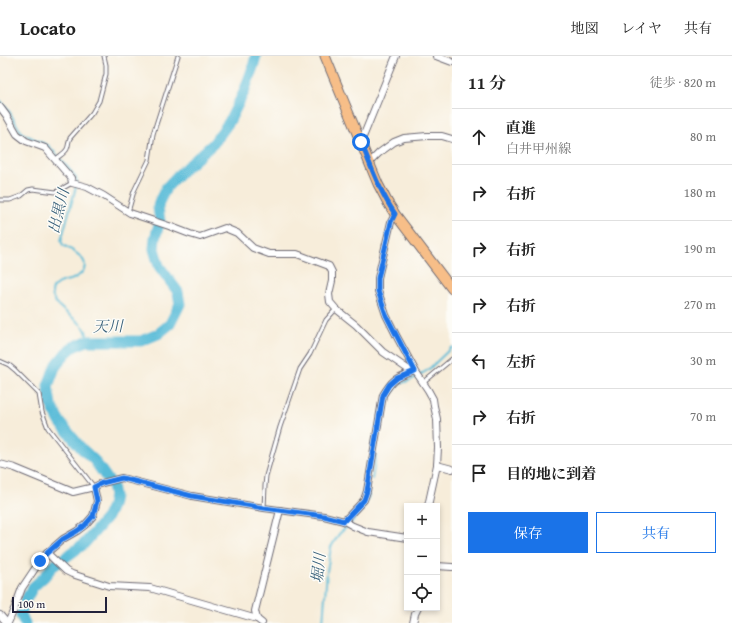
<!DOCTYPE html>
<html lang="ja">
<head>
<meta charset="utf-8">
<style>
  body { margin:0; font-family:"Gentium Book Plus","Noto Serif JP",serif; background:#f2f2f2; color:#222 }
  .controls { position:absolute; right:12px; bottom:12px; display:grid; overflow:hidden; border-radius:0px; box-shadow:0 2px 6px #0003 }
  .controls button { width:36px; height:36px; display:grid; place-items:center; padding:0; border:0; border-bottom:1px solid #e0e0e0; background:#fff; color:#222; font:20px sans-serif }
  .scale { position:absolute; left:12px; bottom:10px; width:95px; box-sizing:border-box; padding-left:4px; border:2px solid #22223b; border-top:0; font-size:11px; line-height:14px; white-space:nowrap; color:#22223b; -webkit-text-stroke:3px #fdfcf7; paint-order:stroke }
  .stop { position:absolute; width:12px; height:12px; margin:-9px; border:3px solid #1a73e8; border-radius:50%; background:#fff }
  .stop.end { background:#1a73e8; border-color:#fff; box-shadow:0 1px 4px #0008 }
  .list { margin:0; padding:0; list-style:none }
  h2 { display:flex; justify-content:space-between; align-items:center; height:52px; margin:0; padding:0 16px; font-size:17px }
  h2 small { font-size:13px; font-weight:400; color:#767676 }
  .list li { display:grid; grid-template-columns:26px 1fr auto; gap:12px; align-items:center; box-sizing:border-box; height:56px; padding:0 16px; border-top:1px solid #e0e0e0 }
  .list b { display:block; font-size:15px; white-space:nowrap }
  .list p { margin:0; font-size:13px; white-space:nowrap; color:#767676 }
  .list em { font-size:13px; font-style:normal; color:#767676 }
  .actions { display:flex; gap:8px; padding:12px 16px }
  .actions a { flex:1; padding:9px 0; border:1px solid #1a73e8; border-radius:0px; text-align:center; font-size:14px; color:#1a73e8 }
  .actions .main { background:#1a73e8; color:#fff }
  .icon { flex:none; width:22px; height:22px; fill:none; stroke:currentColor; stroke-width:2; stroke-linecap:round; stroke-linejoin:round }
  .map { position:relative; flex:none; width:452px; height:567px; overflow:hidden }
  header { display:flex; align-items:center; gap:24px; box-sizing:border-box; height:56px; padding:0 20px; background:#fff; border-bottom:1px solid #e0e0e0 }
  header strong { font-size:19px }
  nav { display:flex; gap:22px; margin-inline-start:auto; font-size:14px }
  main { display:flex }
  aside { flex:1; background:#fff }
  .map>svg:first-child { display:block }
</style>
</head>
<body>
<header>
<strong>Locato</strong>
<nav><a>地図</a><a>レイヤ</a><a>共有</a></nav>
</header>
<main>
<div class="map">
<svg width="452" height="567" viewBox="0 0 452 567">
  <rect width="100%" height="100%" fill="#fdfcf7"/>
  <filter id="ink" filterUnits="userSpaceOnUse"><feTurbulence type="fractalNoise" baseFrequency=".025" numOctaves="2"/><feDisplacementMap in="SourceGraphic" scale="8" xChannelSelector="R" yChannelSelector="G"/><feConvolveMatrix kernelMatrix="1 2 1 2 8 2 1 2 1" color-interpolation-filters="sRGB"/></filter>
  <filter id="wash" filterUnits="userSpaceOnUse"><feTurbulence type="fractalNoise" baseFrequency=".012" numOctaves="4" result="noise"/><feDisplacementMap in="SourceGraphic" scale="16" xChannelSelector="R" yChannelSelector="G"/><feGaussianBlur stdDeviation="0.9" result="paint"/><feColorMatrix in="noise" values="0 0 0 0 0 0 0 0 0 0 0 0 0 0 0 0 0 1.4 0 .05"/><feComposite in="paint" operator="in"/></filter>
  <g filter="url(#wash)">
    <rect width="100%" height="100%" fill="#f7edda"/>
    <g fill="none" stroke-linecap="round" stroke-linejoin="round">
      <!-- stream -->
      <g stroke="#5abcd8" stroke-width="2">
        <path d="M0,44L9,55L18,71L22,77L49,90L76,121L77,127L61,185L63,189C71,194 91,203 83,215C81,218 77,221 73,223C68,225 57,225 54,231C53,231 52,236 52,237C53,253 82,264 86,275C87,278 87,282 87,285"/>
        <path d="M382,364L387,344L399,328L411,324L428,314L452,291"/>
        <path d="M372,423L376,400"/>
        <path d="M323,567L327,515L331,491L339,478L349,469L362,453L368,442L369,439"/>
      </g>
      <!-- river -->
      <path stroke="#5abcd8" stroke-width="11" d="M25,567L21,560L24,547L33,531L44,521L52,511L84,488L98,472L107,461L112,450L114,440L112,429L106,421L94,404L81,392L60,366L51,349L48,330L55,311L66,297L73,291L87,285H141L158,278L170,268L180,248L178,236L159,210L154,193L155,182L160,165L158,151L159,146L166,132L179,118L213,88L229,66L244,36L253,11L256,0"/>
    </g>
  </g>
  <g filter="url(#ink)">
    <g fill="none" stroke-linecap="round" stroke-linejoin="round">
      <defs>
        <g id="service">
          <path d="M56,103C59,100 65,97 67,93C69,89 68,86 70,82L92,57L99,45L106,18V9L104,0"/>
          <path d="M0,144H10L21,140L28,134L33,133L56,136L72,127"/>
          <path d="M128,156L134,135L149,104L153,78L178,0"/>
          <path d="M0,305L9,309L15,314L39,338L42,356L48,372L94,431"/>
          <path d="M423,327L452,303"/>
          <path d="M264,452L265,430L266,420L280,371L300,313L310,298L326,264L336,253"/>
        </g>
        <g id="minor">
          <path d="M436,0L452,6"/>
          <path d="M0,51L6,59L17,78L26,85L45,92L71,122L72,127L87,131L104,140L130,157L169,170L190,178L200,181L225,172L237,177L253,192L269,198H297L329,210L332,216V225L329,238L330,246L336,253L356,269L383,296L412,316L415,315"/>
          <path d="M361,86L396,0"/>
          <path d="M369,106L372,104L379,97L394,86L404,82L427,80H442L452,83"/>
          <path d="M395,158L391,166L380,213L378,222V235L386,259L397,281L416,316L428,334L433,343L434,350L437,363L438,392L437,409L428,450"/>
          <path d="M0,408L15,412L73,436L94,431L102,427L122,422L192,440L264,452L324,460L344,465L353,470L368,476L407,482"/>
          <path d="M437,409L452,413"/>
          <path d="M344,465L364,444L367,435L383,339C392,324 395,322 412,316"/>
          <path d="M47,497L66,515L72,518L109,530L150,532L257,563L262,567"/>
          <path d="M437,510L452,511"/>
          <path d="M0,559L7,567"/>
          <path d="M257,563L255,555L280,454"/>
          <path d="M8,567L15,551L22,532L40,505L47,497L63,483L77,475L85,469L93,460L97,445L94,431"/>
          <path d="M413,567L415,558L418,552"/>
        </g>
        <path id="primary" d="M325,0L378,128L388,147L395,158L452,233"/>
      </defs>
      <!-- service casing -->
      <use href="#service" stroke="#6d6973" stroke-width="5"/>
      <!-- minor casing -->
      <use href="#minor" stroke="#6d6973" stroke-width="8"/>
      <!-- primary casing -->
      <use href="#primary" stroke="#6d6973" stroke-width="11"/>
      <!-- service -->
      <use href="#service" stroke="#fff" stroke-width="3"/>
      <!-- minor -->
      <use href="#minor" stroke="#fff" stroke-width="6"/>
      <!-- primary -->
      <use href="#primary" stroke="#f7be88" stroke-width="9"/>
    </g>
  </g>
  <g fill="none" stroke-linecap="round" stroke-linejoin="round" filter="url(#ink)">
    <!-- route -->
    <path stroke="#1a73e8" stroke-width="5" d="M40,505L47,497L63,483L77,475L85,469L93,460L97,445L94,431L102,427L122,422L192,440L264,452L324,460L344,465L364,444L367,435L383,339L389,329L397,322L415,315L406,298L386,259L378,235V222L380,214L391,166L395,158C380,136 371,111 361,86"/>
  </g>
  <g text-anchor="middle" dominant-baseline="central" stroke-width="3" stroke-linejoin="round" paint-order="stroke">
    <!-- water labels -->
    <g font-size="15" font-style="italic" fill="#38607a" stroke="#fdfcf7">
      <text transform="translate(58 155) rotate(-76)">出黒川</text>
      <text transform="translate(108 270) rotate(-1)">天川</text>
      <text transform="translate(318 512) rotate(-84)">堀川</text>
    </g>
  </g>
</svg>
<div class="controls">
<button>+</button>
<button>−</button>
<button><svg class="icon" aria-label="locate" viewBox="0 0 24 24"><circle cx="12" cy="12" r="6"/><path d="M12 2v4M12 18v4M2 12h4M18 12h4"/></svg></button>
</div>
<div class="scale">100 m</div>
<div class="stop" style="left:361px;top:86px"></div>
<div class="stop end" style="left:40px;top:505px"></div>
</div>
<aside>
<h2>11 分<small>徒歩 · 820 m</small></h2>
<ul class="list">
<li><svg class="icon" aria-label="ahead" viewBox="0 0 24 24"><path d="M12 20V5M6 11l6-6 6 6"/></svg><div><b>直進</b><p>白井甲州線</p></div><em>80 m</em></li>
<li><svg class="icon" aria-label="right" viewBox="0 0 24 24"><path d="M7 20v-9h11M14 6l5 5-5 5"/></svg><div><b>右折</b></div><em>180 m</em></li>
<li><svg class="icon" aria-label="right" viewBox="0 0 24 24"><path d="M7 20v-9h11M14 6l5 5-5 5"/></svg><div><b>右折</b></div><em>190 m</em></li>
<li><svg class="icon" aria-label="right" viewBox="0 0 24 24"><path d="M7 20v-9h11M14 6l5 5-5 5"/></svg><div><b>右折</b></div><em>270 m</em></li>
<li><svg class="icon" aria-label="left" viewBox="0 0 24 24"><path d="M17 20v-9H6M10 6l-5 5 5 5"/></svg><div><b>左折</b></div><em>30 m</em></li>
<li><svg class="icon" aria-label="right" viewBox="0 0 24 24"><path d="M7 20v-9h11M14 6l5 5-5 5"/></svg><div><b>右折</b></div><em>70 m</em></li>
<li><svg class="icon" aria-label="arrive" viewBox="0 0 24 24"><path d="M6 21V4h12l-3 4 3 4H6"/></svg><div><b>目的地に到着</b></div></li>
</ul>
<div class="actions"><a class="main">保存</a><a>共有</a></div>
</aside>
</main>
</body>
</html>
